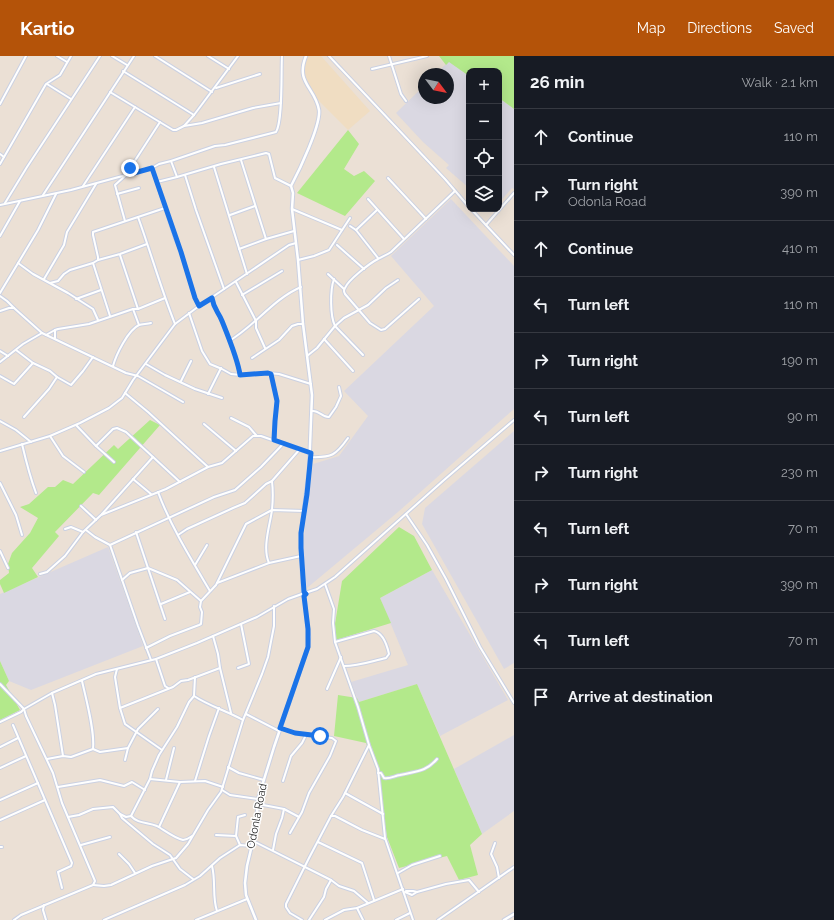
<!DOCTYPE html>
<html lang="en">
<head>
<meta charset="utf-8">
<style>
  body { margin:0; font-family:Raleway,sans-serif; background:#242831; color:#f1f3f6 }
  .controls { position:absolute; right:12px; top:12px; display:grid; overflow:hidden; border-radius:8px; box-shadow:0 4px 16px #0002 }
  .controls button { width:36px; height:36px; display:grid; place-items:center; padding:0; border:0; border-bottom:1px solid #363941; background:#171b24; color:#f1f3f6; font:20px sans-serif }
  .compass { position:absolute; left:418px; top:12px; width:36px; height:36px; border-radius:50%; background:#171b24; box-shadow:0 4px 16px #0002; rotate:122deg }
  .stop { position:absolute; width:12px; height:12px; margin:-9px; border:3px solid #1a73e8; border-radius:50%; background:#fff }
  .stop.end { background:#1a73e8; border-color:#fff; box-shadow:0 1px 4px #0008 }
  .list { margin:0; padding:0; list-style:none }
  h2 { display:flex; justify-content:space-between; align-items:center; height:52px; margin:0; padding:0 16px; font-size:17px }
  h2 small { font-size:13px; font-weight:400; color:#9ea1a6 }
  .list li { display:grid; grid-template-columns:26px 1fr auto; gap:12px; align-items:center; box-sizing:border-box; height:56px; padding:0 16px; border-top:1px solid #363941 }
  .list b { display:block; font-size:15px; white-space:nowrap }
  .list p { margin:0; font-size:13px; white-space:nowrap; color:#9ea1a6 }
  .list em { font-size:13px; font-style:normal; color:#9ea1a6 }
  .icon { flex:none; width:22px; height:22px; fill:none; stroke:currentColor; stroke-width:2; stroke-linecap:round; stroke-linejoin:round }
  .map { position:relative; flex:none; width:514px; height:864px; overflow:hidden }
  header { display:flex; align-items:center; gap:24px; box-sizing:border-box; height:56px; padding:0 20px; background:#b45309; color:#fff }
  header strong { font-size:19px }
  nav { display:flex; gap:22px; margin-inline-start:auto; font-size:14px }
  main { display:flex }
  aside { flex:1; background:#171b24 }
  .map>svg:first-child { display:block }
</style>
</head>
<body>
<header>
<strong>Kartio</strong>
<nav><a>Map</a><a>Directions</a><a>Saved</a></nav>
</header>
<main>
<div class="map">
<svg width="514" height="864" viewBox="0 0 514 864">
  <rect width="100%" height="100%" fill="#ebe0d5"/>
  <!-- industrial -->
  <g fill="#dad8e2">
    <path d="M449,5L469,20V132L446,112L449,109L423,86L396,57L424,30V42H448V18H436Z"/>
    <path d="M499,42L514,53V133L512,132L499,147Z"/>
    <path d="M451,143L514,210V353L398,456L307,532L303,496L305,470L313,408L339,400L368,360L344,335L434,250L391,200Z"/>
    <path d="M514,375V607L504,613L422,468L425,452Z"/>
    <path d="M108,491L143,590L31,634L9,625L0,605V538Z"/>
    <path d="M432,514L508,644L440,680L417,628L359,646L351,626L408,609L380,542Z"/>
    <path d="M514,679V755L482,778L454,713Z"/>
  </g>
  <!-- education -->
  <path fill="#f0ddc2" d="M306,0H321L370,55L348,74L316,42L303,20V7Z"/>
  <!-- green -->
  <g fill="#b3e98b">
    <path d="M439,0H514V53L499,42V15H469V20L449,6L446,9Z"/>
    <path d="M348,74L359,88L344,113L354,120L364,115L375,125L345,160L297,137Z"/>
    <path d="M150,364L160,369L99,439L93,437L55,476L59,480L32,512L38,521L4,537L0,528V524L9,517L8,508L12,497L30,477L38,462L20,451L29,448L48,431H55L63,424L73,428L114,389L118,393Z"/>
    <path d="M399,471L414,480L432,514L380,542L391,567L336,584L335,568L342,525Z"/>
    <path d="M0,605L9,625L6,629L20,654L0,664Z"/>
    <path d="M417,628L482,778L470,789L478,819L459,824L447,800L399,812L387,781L376,712L366,687L334,680L338,639L357,642L359,646Z"/>
  </g>
  <g fill="none" stroke-linecap="round" stroke-linejoin="round">
    <defs>
      <g id="minor">
        <path d="M57,0L67,6"/>
        <path d="M112,0L127,9"/>
        <path d="M155,0L212,36"/>
        <path d="M208,0L229,13"/>
        <path d="M329,0L445,123L469,151"/>
        <path d="M389,0L401,38L406,45"/>
        <path d="M372,13L427,0"/>
        <path d="M123,15L194,59"/>
        <path d="M47,28L71,43"/>
        <path d="M216,32L260,18"/>
        <path d="M110,36L173,74H176L184,70L194,59L238,0"/>
        <path d="M0,48L26,0"/>
        <path d="M184,70L202,67L253,52L281,47"/>
        <path d="M0,98L4,101"/>
        <path d="M241,104L266,183"/>
        <path d="M171,105L177,121"/>
        <path d="M0,108L46,28L60,19L71,0"/>
        <path d="M214,111L247,218"/>
        <path d="M152,112L175,182L181,196L195,242L199,250"/>
        <path d="M185,119L196,154L224,233"/>
        <path d="M388,122L426,163"/>
        <path d="M157,126L177,121L221,108L266,97L269,98L275,122L291,130"/>
        <path d="M83,130L135,51"/>
        <path d="M117,138L139,132"/>
        <path d="M43,139L134,0"/>
        <path d="M368,143L404,183"/>
        <path d="M5,147L27,111L100,0"/>
        <path d="M0,149L71,134L152,112L159,108L171,105L215,90L225,89L276,76C283,65 281,15 282,0"/>
        <path d="M292,153L342,174"/>
        <path d="M471,153L514,199"/>
        <path d="M230,159L255,150"/>
        <path d="M138,161C151,197 161,233 175,268"/>
        <path d="M125,165L115,129L125,120L160,66"/>
        <path d="M486,169L514,137"/>
        <path d="M350,170L356,174L378,202"/>
        <path d="M356,174L377,154"/>
        <path d="M0,180L20,145"/>
        <path d="M337,189L364,213"/>
        <path d="M239,193L266,183L294,175"/>
        <path d="M120,199L138,253"/>
        <path d="M98,204V201L93,179V176L165,152"/>
        <path d="M298,204L314,200L329,194L350,162"/>
        <path d="M18,207L33,218L68,237L93,253L98,264"/>
        <path d="M328,218L344,233"/>
        <path d="M44,223L64,189L67,176L96,128"/>
        <path d="M334,223C330,234 330,260 335,270L363,299"/>
        <path d="M236,226L256,265V272L265,292"/>
        <path d="M50,227L58,225L64,218L70,214L93,207"/>
        <path d="M0,237L38,174L56,138"/>
        <path d="M242,239L282,215"/>
        <path d="M0,240L7,245L14,252"/>
        <path d="M212,242C214,254 218,255 222,265C228,281 238,303 240,319"/>
        <path d="M76,243L101,234"/>
        <path d="M419,243L385,273L381,274L370,267L345,238C344,235 343,235 345,232C348,224 370,207 378,203C383,200 387,199 391,196L455,135"/>
        <path d="M133,253L139,269"/>
        <path d="M0,255L9,252H14L42,277L126,317L138,320L183,346"/>
        <path d="M189,257L202,295L210,308L222,313L231,318L241,319L268,317L279,318L311,328"/>
        <path d="M110,260L93,207L98,204L120,198L147,188"/>
        <path d="M46,279L55,274"/>
        <path d="M55,282V274L58,273L89,268L133,253H138L165,242"/>
        <path d="M324,283L353,315"/>
        <path d="M229,285C255,270 273,243 301,231"/>
        <path d="M16,294L33,307L50,315L57,321L71,329L83,315L93,301"/>
        <path d="M0,295L8,300"/>
        <path d="M307,300L317,292L335,270L344,262L368,249L386,232L398,224"/>
        <path d="M252,302L279,284L292,270L298,268H303"/>
        <path d="M0,306L23,288L42,277"/>
        <path d="M146,308L165,319L195,333L222,342"/>
        <path d="M113,310C116,299 128,274 139,269C142,268 147,268 151,267"/>
        <path d="M271,318L277,345L275,365V384"/>
        <path d="M0,320L14,328L33,307"/>
        <path d="M181,325L191,305"/>
        <path d="M125,337L148,356L208,411"/>
        <path d="M208,338L221,312"/>
        <path d="M312,355C319,354 323,362 329,361L336,351L341,340L339,331"/>
        <path d="M24,361L49,333L57,321"/>
        <path d="M231,362L249,371L256,379"/>
        <path d="M0,365L16,374L31,386"/>
        <path d="M204,368L236,395"/>
        <path d="M76,369L96,390L114,406"/>
        <path d="M50,380L63,400L84,416"/>
        <path d="M22,388C26,405 30,421 36,437"/>
        <path d="M96,390L113,373L117,372L126,376L153,401"/>
        <path d="M0,395L50,380L80,367L109,352L122,342L133,324L175,268L199,250L289,189L296,187"/>
        <path d="M310,401C332,402 336,399 348,382"/>
        <path d="M133,423L151,438"/>
        <path d="M0,427L16,459L22,479"/>
        <path d="M158,436C171,471 191,503 210,535"/>
        <path d="M81,450L96,464"/>
        <path d="M102,458L153,401L180,426"/>
        <path d="M406,458L427,489L446,523L480,591L514,647"/>
        <path d="M65,473L71,471L83,476"/>
        <path d="M86,474L95,481L110,489L138,570L151,604"/>
        <path d="M136,476L165,563"/>
        <path d="M178,479L187,473L233,452L245,447L266,428L272,425L300,393"/>
        <path d="M110,489L214,441L235,434L261,411L284,387"/>
        <path d="M0,495L8,512"/>
        <path d="M269,507C262,492 270,469 272,454C273,444 273,434 272,425"/>
        <path d="M195,509L207,489"/>
        <path d="M40,518L47,516L65,500L83,476L101,459L166,433L208,411L222,407L253,380H261L309,397"/>
        <path d="M122,524L130,517L148,512L177,524L201,545"/>
        <path d="M217,527L269,507L301,500"/>
        <path d="M325,528L334,553L333,567L335,586L358,651L369,689L378,713L385,782L413,864"/>
        <path d="M305,537L317,533L335,521L444,424L514,364"/>
        <path d="M161,548L190,536"/>
        <path d="M213,580L218,598L220,612L231,657"/>
        <path d="M335,586L374,575C383,577 387,589 389,598L386,602C372,605 359,610 344,610"/>
        <path d="M146,592L170,580L199,569L201,568L202,556L200,551L201,545L216,529L246,468L272,454L305,455"/>
        <path d="M156,603L165,630L168,632"/>
        <path d="M238,612L249,608L241,568"/>
        <path d="M117,613L115,621L120,652"/>
        <path d="M0,628L24,653L21,656L0,666"/>
        <path d="M327,633L341,601"/>
        <path d="M52,637L55,649L63,700"/>
        <path d="M194,640C209,650 227,655 243,664"/>
        <path d="M246,658L279,675"/>
        <path d="M13,669L72,807L71,810L58,816L62,832"/>
        <path d="M280,672L295,677L332,682L336,685L330,700L309,737L302,756L290,777"/>
        <path d="M0,691L18,682"/>
        <path d="M93,693L100,696L128,692"/>
        <path d="M162,694L125,668L120,652L173,631L181,625L188,624L220,612"/>
        <path d="M47,703L63,700L71,701L93,693C95,675 86,643 82,625"/>
        <path d="M125,704L128,692L138,673L158,653"/>
        <path d="M228,711L239,717L264,724"/>
        <path d="M0,712L26,700"/>
        <path d="M378,717H381L384,722C390,723 394,720 400,719C416,715 426,716 437,703"/>
        <path d="M150,723L180,726L205,725L223,731"/>
        <path d="M166,724L174,692"/>
        <path d="M195,725L209,680L219,652"/>
        <path d="M283,725L291,700L302,687L306,679"/>
        <path d="M58,731L100,724L124,730L132,726L145,734"/>
        <path d="M222,734L230,739L258,743"/>
        <path d="M345,737L383,758"/>
        <path d="M0,744L38,727"/>
        <path d="M258,748L284,753L299,761"/>
        <path d="M120,758L122,762L153,788L170,799L180,813L193,823"/>
        <path d="M131,760C138,768 148,766 157,770C164,774 176,783 183,784C187,784 189,782 192,780"/>
        <path d="M331,760H335L362,774L385,783"/>
        <path d="M68,761L79,759L93,753L113,751L120,758L126,761L131,760L150,723L152,715L159,699L177,671L189,646L194,640L195,621"/>
        <path d="M0,764L45,744"/>
        <path d="M159,771L180,726"/>
        <path d="M216,779L236,780L240,789"/>
        <path d="M236,780L238,761L245,759"/>
        <path d="M253,785L331,824L339,830L354,835L368,847"/>
        <path d="M318,786L362,807L374,844"/>
        <path d="M495,787L491,798L497,811L499,822"/>
        <path d="M81,789L110,781"/>
        <path d="M0,791H2"/>
        <path d="M273,794L276,778L282,762L284,753"/>
        <path d="M119,798L129,808L135,817"/>
        <path d="M212,810C216,825 212,841 217,855"/>
        <path d="M398,817L412,809L440,800"/>
        <path d="M93,829L104,830L111,829L152,810L176,802L188,788L208,754L221,736L243,664L262,618L268,601L274,570V550"/>
        <path d="M406,835H413L417,836"/>
        <path d="M405,836L412,839L417,836L446,828L469,824L479,836"/>
        <path d="M44,849L43,854L46,864"/>
        <path d="M357,852L363,864"/>
        <path d="M14,864L21,859L93,829L95,825L62,747L53,717L26,660L24,653L52,637L96,618L156,603L197,587L257,561L288,543L302,538"/>
        <path d="M104,864L185,829L200,820L220,802L240,789L251,790"/>
        <path d="M196,864L247,843"/>
        <path d="M302,864L290,857L286,851V848L309,802L331,760L343,741L369,689"/>
        <path d="M309,864L324,841L326,833L331,824"/>
        <path d="M325,864L344,854L357,852L403,833"/>
        <path d="M396,864L410,857"/>
        <path d="M438,864L514,811"/>
      </g>
      <g id="tertiary">
        <path d="M303,536L301,492V477L309,415L312,339L303,268L298,204L292,153L293,137L291,130C299,115 321,69 319,54C315,31 295,27 306,0"/>
        <path d="M304,536L305,539L303,540L302,538Z"/>
        <path d="M256,864L246,839L245,827L247,810L256,772L258,743L274,691L308,591L309,581L304,540"/>
        <path d="M504,864L514,858"/>
      </g>
    </defs>
    <!-- minor casing -->
    <use href="#minor" stroke="#cbd1e2" stroke-width="4"/>
    <!-- tertiary casing -->
    <use href="#tertiary" stroke="#cbd1e2" stroke-width="4.5"/>
    <!-- minor -->
    <use href="#minor" stroke="#fff" stroke-width="2"/>
    <!-- tertiary -->
    <use href="#tertiary" stroke="#fff" stroke-width="2.5"/>
  </g>
  <g fill="none" stroke-linecap="round" stroke-linejoin="round">
    <!-- route -->
    <path stroke="#1a73e8" stroke-width="5" d="M130,112L134,117L152,112L181,196L195,242L199,250L212,242C214,254 218,255 222,265C228,280 238,304 240,319L268,317L271,318L277,345L275,365L274,384L311,397L307,438L301,477V492L304,536L306,538L304,540L308,573V591L280,672L295,677L320,680"/>
  </g>
  <g text-anchor="middle" dominant-baseline="central" stroke-width="3" stroke-linejoin="round" paint-order="stroke">
    <!-- street labels -->
    <g font-size="11" fill="#262626" stroke="#fff">
      <text transform="translate(257 760) rotate(-79)">Odonla Road</text>
    </g>
  </g>
</svg>
<div class="controls">
<button>+</button>
<button>−</button>
<button><svg class="icon" aria-label="locate" viewBox="0 0 24 24"><circle cx="12" cy="12" r="6"/><path d="M12 2v4M12 18v4M2 12h4M18 12h4"/></svg></button>
<button><svg class="icon" aria-label="layers" viewBox="0 0 24 24"><path d="M12 4l9 5-9 5-9-5zM3 14l9 5 9-5"/></svg></button>
</div>
<svg class="compass" viewBox="-18 -18 36 36"><path d="M0-13l5 13h-10z" fill="#e53935"/><path d="M0 13l5-13h-10z" fill="#9ea1a6"/></svg>
<div class="stop" style="left:320px;top:680px"></div>
<div class="stop end" style="left:130px;top:112px"></div>
</div>
<aside>
<h2>26 min<small>Walk · 2.1 km</small></h2>
<ul class="list">
<li><svg class="icon" aria-label="ahead" viewBox="0 0 24 24"><path d="M12 20V5M6 11l6-6 6 6"/></svg><div><b>Continue</b></div><em>110 m</em></li>
<li><svg class="icon" aria-label="right" viewBox="0 0 24 24"><path d="M7 20v-9h11M14 6l5 5-5 5"/></svg><div><b>Turn right</b><p>Odonla Road</p></div><em>390 m</em></li>
<li><svg class="icon" aria-label="ahead" viewBox="0 0 24 24"><path d="M12 20V5M6 11l6-6 6 6"/></svg><div><b>Continue</b></div><em>410 m</em></li>
<li><svg class="icon" aria-label="left" viewBox="0 0 24 24"><path d="M17 20v-9H6M10 6l-5 5 5 5"/></svg><div><b>Turn left</b></div><em>110 m</em></li>
<li><svg class="icon" aria-label="right" viewBox="0 0 24 24"><path d="M7 20v-9h11M14 6l5 5-5 5"/></svg><div><b>Turn right</b></div><em>190 m</em></li>
<li><svg class="icon" aria-label="left" viewBox="0 0 24 24"><path d="M17 20v-9H6M10 6l-5 5 5 5"/></svg><div><b>Turn left</b></div><em>90 m</em></li>
<li><svg class="icon" aria-label="right" viewBox="0 0 24 24"><path d="M7 20v-9h11M14 6l5 5-5 5"/></svg><div><b>Turn right</b></div><em>230 m</em></li>
<li><svg class="icon" aria-label="left" viewBox="0 0 24 24"><path d="M17 20v-9H6M10 6l-5 5 5 5"/></svg><div><b>Turn left</b></div><em>70 m</em></li>
<li><svg class="icon" aria-label="right" viewBox="0 0 24 24"><path d="M7 20v-9h11M14 6l5 5-5 5"/></svg><div><b>Turn right</b></div><em>390 m</em></li>
<li><svg class="icon" aria-label="left" viewBox="0 0 24 24"><path d="M17 20v-9H6M10 6l-5 5 5 5"/></svg><div><b>Turn left</b></div><em>70 m</em></li>
<li><svg class="icon" aria-label="arrive" viewBox="0 0 24 24"><path d="M6 21V4h12l-3 4 3 4H6"/></svg><div><b>Arrive at destination</b></div></li>
</ul>
</aside>
</main>
</body>
</html>
